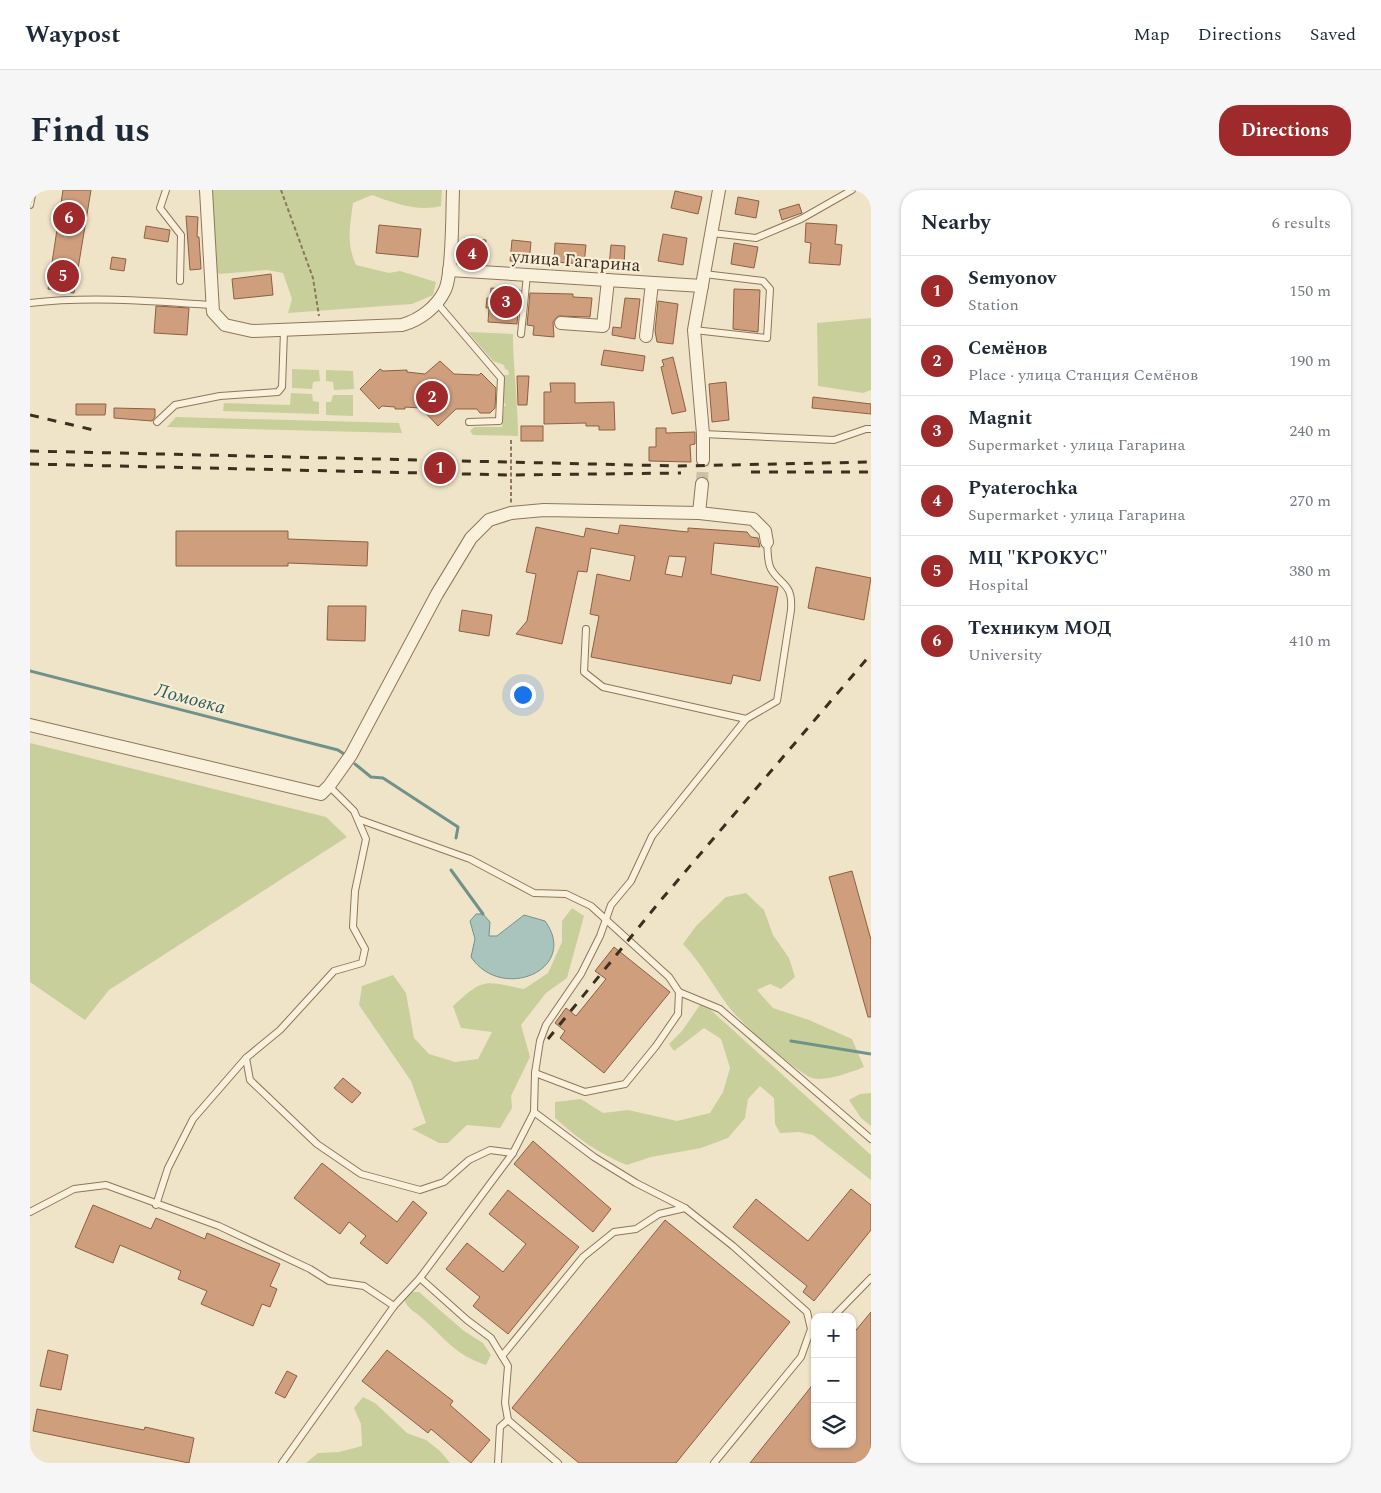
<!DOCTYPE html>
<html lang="en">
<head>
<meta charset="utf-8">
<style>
  body { margin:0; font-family:Spectral,serif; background:#f6f6f7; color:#1f2937 }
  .controls { position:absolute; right:15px; bottom:15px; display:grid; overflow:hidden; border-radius:10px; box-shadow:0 1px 4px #0004 }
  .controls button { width:45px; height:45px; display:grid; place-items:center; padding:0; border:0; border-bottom:1px solid #e0e1e3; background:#fff; color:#1f2937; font:25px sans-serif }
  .you { position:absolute; left:492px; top:504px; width:18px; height:18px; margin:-12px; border:4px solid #fff; border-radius:50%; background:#1a73e8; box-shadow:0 0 0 8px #1a73e833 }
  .badge { display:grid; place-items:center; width:32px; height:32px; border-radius:50%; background:#9e2a2b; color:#fff; font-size:16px; font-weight:700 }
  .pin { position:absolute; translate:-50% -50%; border:2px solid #fff; box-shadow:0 1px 5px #0006 }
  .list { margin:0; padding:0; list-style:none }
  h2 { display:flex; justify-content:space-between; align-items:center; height:65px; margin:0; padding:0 20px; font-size:21px }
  h2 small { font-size:16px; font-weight:400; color:#747a83 }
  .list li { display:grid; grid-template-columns:32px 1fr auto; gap:15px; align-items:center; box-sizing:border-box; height:70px; padding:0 20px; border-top:1px solid #e0e1e3 }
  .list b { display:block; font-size:19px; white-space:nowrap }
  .list p { margin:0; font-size:16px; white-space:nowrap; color:#747a83 }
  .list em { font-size:16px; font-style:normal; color:#747a83 }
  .icon { flex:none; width:28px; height:28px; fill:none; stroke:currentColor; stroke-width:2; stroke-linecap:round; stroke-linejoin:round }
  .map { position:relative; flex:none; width:841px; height:1273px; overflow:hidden; border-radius:20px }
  header { display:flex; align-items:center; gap:30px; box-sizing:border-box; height:70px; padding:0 25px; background:#fff; border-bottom:1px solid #e0e1e3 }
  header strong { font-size:24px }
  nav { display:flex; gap:28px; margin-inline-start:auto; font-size:18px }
  .intro { display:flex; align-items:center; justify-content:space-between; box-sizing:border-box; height:120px; padding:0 30px }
  h1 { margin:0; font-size:35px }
  .button { padding:12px 22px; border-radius:20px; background:#9e2a2b; color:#fff; font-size:18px; font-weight:700 }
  main { display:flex; gap:30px; padding:0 30px }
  aside { flex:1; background:#fff; border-radius:20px; box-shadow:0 1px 4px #0004 }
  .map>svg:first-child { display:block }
</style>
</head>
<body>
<header>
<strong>Waypost</strong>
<nav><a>Map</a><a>Directions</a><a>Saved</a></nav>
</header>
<div class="intro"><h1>Find us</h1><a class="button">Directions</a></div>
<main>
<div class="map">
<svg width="841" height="1273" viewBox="0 0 841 1273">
  <rect width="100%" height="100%" fill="#f0e4c8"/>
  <!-- green -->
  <g fill="#c9cf9b">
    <path d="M181,0H412L411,16C387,22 364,13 342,5L323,13C320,36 316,53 326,75L359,83L370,81L406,92L403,105L382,114L258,123L262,109L253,83L237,80L189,84L185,79Z"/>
    <path d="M841,128V200L833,203L788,196L787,133Z"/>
    <path d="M438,142L483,144C483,179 488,211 488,246L443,245L440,241L444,237H472L474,216H476L474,212V185H479L478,180L475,179L474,175L463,171Z"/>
    <path d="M262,179L289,180L290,191L283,192L282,199L262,198Z"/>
    <path d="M296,180L323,181L324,199L304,200L303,192L296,191Z"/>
    <path d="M261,203L282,204L283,211L289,212V224L193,221L194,213L260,215Z"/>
    <path d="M303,205H323V226L296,225V212H301Z"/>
    <path d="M146,227L369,233L372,243L137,237Z"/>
    <path d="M0,553L296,627L317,647L79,800L55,830L0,792Z"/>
    <path d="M716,703L734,720L743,745L759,768L765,787L751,799L740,794L727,800L743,818L779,830L822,849L834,877C822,882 795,892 782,888C766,882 709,831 698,816C683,795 671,773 653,754L666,736L696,707Z"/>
    <path d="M542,718L554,726L537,788L516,803L491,835L500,867L481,906L482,918L470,938L437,935L418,953H409L382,939L396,933L381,891L329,815L332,796L363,785L376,803L384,848L399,864L425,872L448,869L462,842L431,838L423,816C454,787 454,791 494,799L518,783L532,752V731Z"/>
    <path d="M672,812L841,965V990L783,945L769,942L750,943L745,934L744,908L730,896L718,909L715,928L698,948L671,958L621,967L597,975C569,964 547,948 525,928V912L551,909L573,923L598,920L647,931L680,923L693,902L700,878L691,849L674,838L644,861L639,854L652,841Z"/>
    <path d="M841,903V936L831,928L819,910L830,904Z"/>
    <path d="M381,1102H389L434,1141L453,1153L461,1165L456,1175C424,1164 417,1150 393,1129C385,1121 378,1120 374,1109Z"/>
    <path d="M333,1207L345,1213L377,1243L396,1250L410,1261L420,1273H276L288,1263L309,1262L332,1256L331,1234L324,1218Z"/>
  </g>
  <!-- water -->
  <path fill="#a9c4bc" stroke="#6f938a" d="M446,724H453L460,732L459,746H467L494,725L515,731C550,779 472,813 441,767L445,749L440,731Z"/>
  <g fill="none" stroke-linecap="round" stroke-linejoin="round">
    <!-- stream -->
    <g stroke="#6f938a" stroke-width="3">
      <path d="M0,481L308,560L314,564"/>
      <path d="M325,574L341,587L353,588L428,637L426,648"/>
      <path d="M421,680L453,724"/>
      <path d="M761,851L841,864"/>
    </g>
  </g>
  <!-- building -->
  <g fill="#cf9f7d" stroke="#8d5f41" fill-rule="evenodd">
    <path d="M33,0H61L44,103L18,99Z"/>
    <path d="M645,1L672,7L668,24L641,18Z"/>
    <path d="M708,7L729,11L726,28L705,24Z"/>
    <path d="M769,14L772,23L752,30L749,20Z"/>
    <path d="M156,26L168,27L167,47H169L171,79L160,80Z"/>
    <path d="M776,33L807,35L805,54L812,55L810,75L779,73L781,53L775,52Z"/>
    <path d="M349,35L391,39L388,67L346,63Z"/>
    <path d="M116,36L140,40L138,52L114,48Z"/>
    <path d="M633,44L657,48L653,75L628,71Z"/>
    <path d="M434,48L456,50L454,71L433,69Z"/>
    <path d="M482,50L501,52L499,73L480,71Z"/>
    <path d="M525,53L556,55L554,74L524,72Z"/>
    <path d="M704,53L728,57L724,78L701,74Z"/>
    <path d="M581,55L595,56L594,77L579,76Z"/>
    <path d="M82,67L96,69L94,81L80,79Z"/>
    <path d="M241,84L243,105L204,109L202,89Z"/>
    <path d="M461,98L490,100L487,134L458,132L459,118H456L457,108H460Z"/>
    <path d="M704,99L730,100L728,142L703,139Z"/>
    <path d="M500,103L543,104V107L562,108L560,127L528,126L523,132L524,147L503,145L504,136L497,135Z"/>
    <path d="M595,108L610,109L605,149L582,145L583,137L591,138Z"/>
    <path d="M628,111L648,114L643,154L627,152L625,141Z"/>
    <path d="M126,116L159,118L157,145L124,143Z"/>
    <path d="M574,160L615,166L613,181L571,175Z"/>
    <path d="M643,167L656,221L642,224L631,177L634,176L632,170Z"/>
    <path d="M410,171L424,184L449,185L451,183L466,198L465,218L460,223H450L447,219H426L408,236L391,218L375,217V219H365V217L352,216L349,219L330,199L350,179L353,181L377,180V182L395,184Z"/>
    <path d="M487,186H499L497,215H488Z"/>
    <path d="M696,192L699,230L682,232L679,194Z"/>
    <path d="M520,193H545V213L584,212L585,240H569V236H556V233L514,234V202H521Z"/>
    <path d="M783,207L841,214V224L782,218Z"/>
    <path d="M46,214H76L75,225H46Z"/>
    <path d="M84,218L125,219V227L122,231L84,228Z"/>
    <rect x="491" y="236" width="22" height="15"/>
    <path d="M626,238H636V243L665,242V254L660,255L661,272L619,271V257H626Z"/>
    <path d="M590,335L658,342V338L717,342L721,347L728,348L730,357L684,353L681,384L748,397L730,491L703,485L701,494L561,467L569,426L560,424L567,384L600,391L605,366L561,358L557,382L548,381L532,454L486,444L497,431L506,384L496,382L506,337L554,347L556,338L588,344ZM639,366L656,367L652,387L635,384Z"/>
    <path d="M146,341H258V349L338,352L337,376L258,373V376H146Z"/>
    <path d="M786,377L841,388L834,430L778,418Z"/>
    <path d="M298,416H336L335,451L297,450Z"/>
    <path d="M432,420L462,425L459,446L429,441Z"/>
    <path d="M822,681L841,750V827H838L799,687Z"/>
    <path d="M584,757L640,802L574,883L530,848L535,841L525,833L536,818L546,826L576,789L565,781Z"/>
    <path d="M313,888L331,903L322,913L304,898Z"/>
    <path d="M503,951L581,1019L563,1042L484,974Z"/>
    <path d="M292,973L367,1032L383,1011L397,1023L357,1074L330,1053L336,1046L319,1032L310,1044L264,1008Z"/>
    <path d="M821,999L841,1015V1040L784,1111L773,1102L777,1096L703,1037L726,1009L778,1051Z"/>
    <path d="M478,1000L549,1057L478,1144L443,1116L450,1107L416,1079L437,1053L473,1082L496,1054L459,1024Z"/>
    <path d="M63,1015L121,1039L126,1028L175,1049L177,1043L250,1074L240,1096L247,1099L240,1117L232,1114L223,1136L171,1114L177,1101L148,1089L151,1081L90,1055L83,1073L45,1057Z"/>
    <path d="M635,1030L760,1132L646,1273H549L482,1218Z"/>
    <path d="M841,1122V1273H720L785,1192V1254H822V1145Z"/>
    <path d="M18,1160L38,1165L31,1200L10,1196Z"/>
    <path d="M357,1160L423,1211L420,1215L460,1250L441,1273L401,1239L398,1243L332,1191Z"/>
    <path d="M257,1181L267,1186L255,1208L245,1203Z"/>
    <path d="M7,1219L114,1240L115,1237L164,1248L159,1273L3,1241Z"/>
  </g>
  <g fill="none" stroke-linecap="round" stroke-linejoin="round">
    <!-- minor-tunnel -->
    <path stroke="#ccc0a6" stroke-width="12" stroke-dasharray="12 6" stroke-linecap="butt" d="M672,294L673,270"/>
    <defs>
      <g id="service">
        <path d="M136,0L130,18L151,45L150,91"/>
        <path d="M0,15L3,0"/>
        <path d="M682,43L726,48L771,29L822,0"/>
        <path d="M0,113C59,106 122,111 181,115"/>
        <path d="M407,113L471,188L469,231L439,232"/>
        <path d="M664,140L737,148L740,99L733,91L674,84"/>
        <path d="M491,144L497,85"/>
        <path d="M127,232L145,215L190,206L248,202L252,197L254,141"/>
        <path d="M673,244L804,250L836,239H841"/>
        <path d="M556,439L554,482L573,497L716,529L747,511L761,420C763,393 751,396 741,379C737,372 738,360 737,352"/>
        <path d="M299,596L324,621L336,649L325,701L323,737L335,759L332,773L304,781L250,840L216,868L220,890L287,954L331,984L390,1000L414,992L439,970L460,960L483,963"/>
        <path d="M328,629L440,669L504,703L536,704L561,716L639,787L649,802L690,819L841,949"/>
        <path d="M505,883L555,902L595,894L626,856L648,824L649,802"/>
        <path d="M504,922L564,967L606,993L655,1018L703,1056L777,1122L781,1139L771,1167L684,1273"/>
        <path d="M126,1015L138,978L163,929L216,868"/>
        <path d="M0,1022L44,999L76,995L189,1036L280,1079L299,1091L334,1096L364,1116"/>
        <path d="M390,1088L437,1130L461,1148L478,1176L475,1213L478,1230L528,1273"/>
        <path d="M803,1127L841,1088"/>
        <path d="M472,1166L553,1067L584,1042L606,1039L629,1024L655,1018"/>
        <path d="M252,1273L364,1116L390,1088L483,963L504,922L505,883L510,851L516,835L551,784L570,746L581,715L601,691L622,646L716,529"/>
        <path d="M468,1273L470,1237L478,1230"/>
      </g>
      <g id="minor">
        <path d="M176,0L183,122L195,135L222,141L372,135C390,130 407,117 415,100C423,82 422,23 423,0"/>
        <path d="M419,80L672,96"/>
        <path d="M531,133L573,136L578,90"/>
        <path d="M616,146L622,93"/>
        <path d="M673,270V244L664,140L689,0"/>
        <path d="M669,323L672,294"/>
        <path d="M0,535L291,604L299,596L321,565L407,404L441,348L459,330L481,323L514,320L669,323L723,329L735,341L737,352"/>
      </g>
    </defs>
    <!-- service casing -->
    <use href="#service" stroke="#8d765c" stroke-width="8"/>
    <!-- minor casing -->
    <use href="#minor" stroke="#8d765c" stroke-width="14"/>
    <!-- path -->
    <g stroke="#8d765c" stroke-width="2" stroke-dasharray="4 2.5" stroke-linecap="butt">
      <path d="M251,0L283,88L289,126"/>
      <path d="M481,250V313"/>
    </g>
    <!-- service -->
    <use href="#service" stroke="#faf1dc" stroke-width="6"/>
    <!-- minor -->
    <use href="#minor" stroke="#faf1dc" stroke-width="12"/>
    <!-- rail -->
    <g stroke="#3d2e20" stroke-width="3" stroke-dasharray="9 9" stroke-linecap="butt">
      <path d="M0,225L68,241"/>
      <path d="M0,261L648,276L841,272"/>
      <path d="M0,274L481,285L651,283"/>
      <path d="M721,282H841"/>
      <path d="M518,849L631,710L841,464"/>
    </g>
  </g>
  <g text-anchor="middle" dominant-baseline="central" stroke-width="4.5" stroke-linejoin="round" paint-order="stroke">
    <!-- street labels -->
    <g font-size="18" fill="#3d2e20" stroke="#f7eed8">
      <text transform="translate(546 71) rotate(4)">улица Гагарина</text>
    </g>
    <!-- water labels -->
    <g font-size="19" font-style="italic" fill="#2f5d5a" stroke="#f7eed8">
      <text transform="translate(160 509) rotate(15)">Ломовка</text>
    </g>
  </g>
</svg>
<div class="controls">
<button>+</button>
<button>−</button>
<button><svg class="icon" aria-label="layers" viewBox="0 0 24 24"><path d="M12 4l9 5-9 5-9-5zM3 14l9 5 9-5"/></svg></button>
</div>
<div class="you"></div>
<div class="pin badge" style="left:410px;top:278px">1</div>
<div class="pin badge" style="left:402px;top:207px">2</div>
<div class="pin badge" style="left:476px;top:112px">3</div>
<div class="pin badge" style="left:442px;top:64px">4</div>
<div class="pin badge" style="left:33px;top:86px">5</div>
<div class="pin badge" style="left:39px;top:28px">6</div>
</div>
<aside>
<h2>Nearby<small>6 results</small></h2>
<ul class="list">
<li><span class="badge">1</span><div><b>Semyonov</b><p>Station</p></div><em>150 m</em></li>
<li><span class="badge">2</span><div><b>Семёнов</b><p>Place · улица Станция Семёнов</p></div><em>190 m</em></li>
<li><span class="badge">3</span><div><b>Magnit</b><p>Supermarket · улица Гагарина</p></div><em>240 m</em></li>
<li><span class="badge">4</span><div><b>Pyaterochka</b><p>Supermarket · улица Гагарина</p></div><em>270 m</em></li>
<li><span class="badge">5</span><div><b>МЦ &quot;КРОКУС&quot;</b><p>Hospital</p></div><em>380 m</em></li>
<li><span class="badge">6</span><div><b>Техникум МОД</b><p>University</p></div><em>410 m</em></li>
</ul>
</aside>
</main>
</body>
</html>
